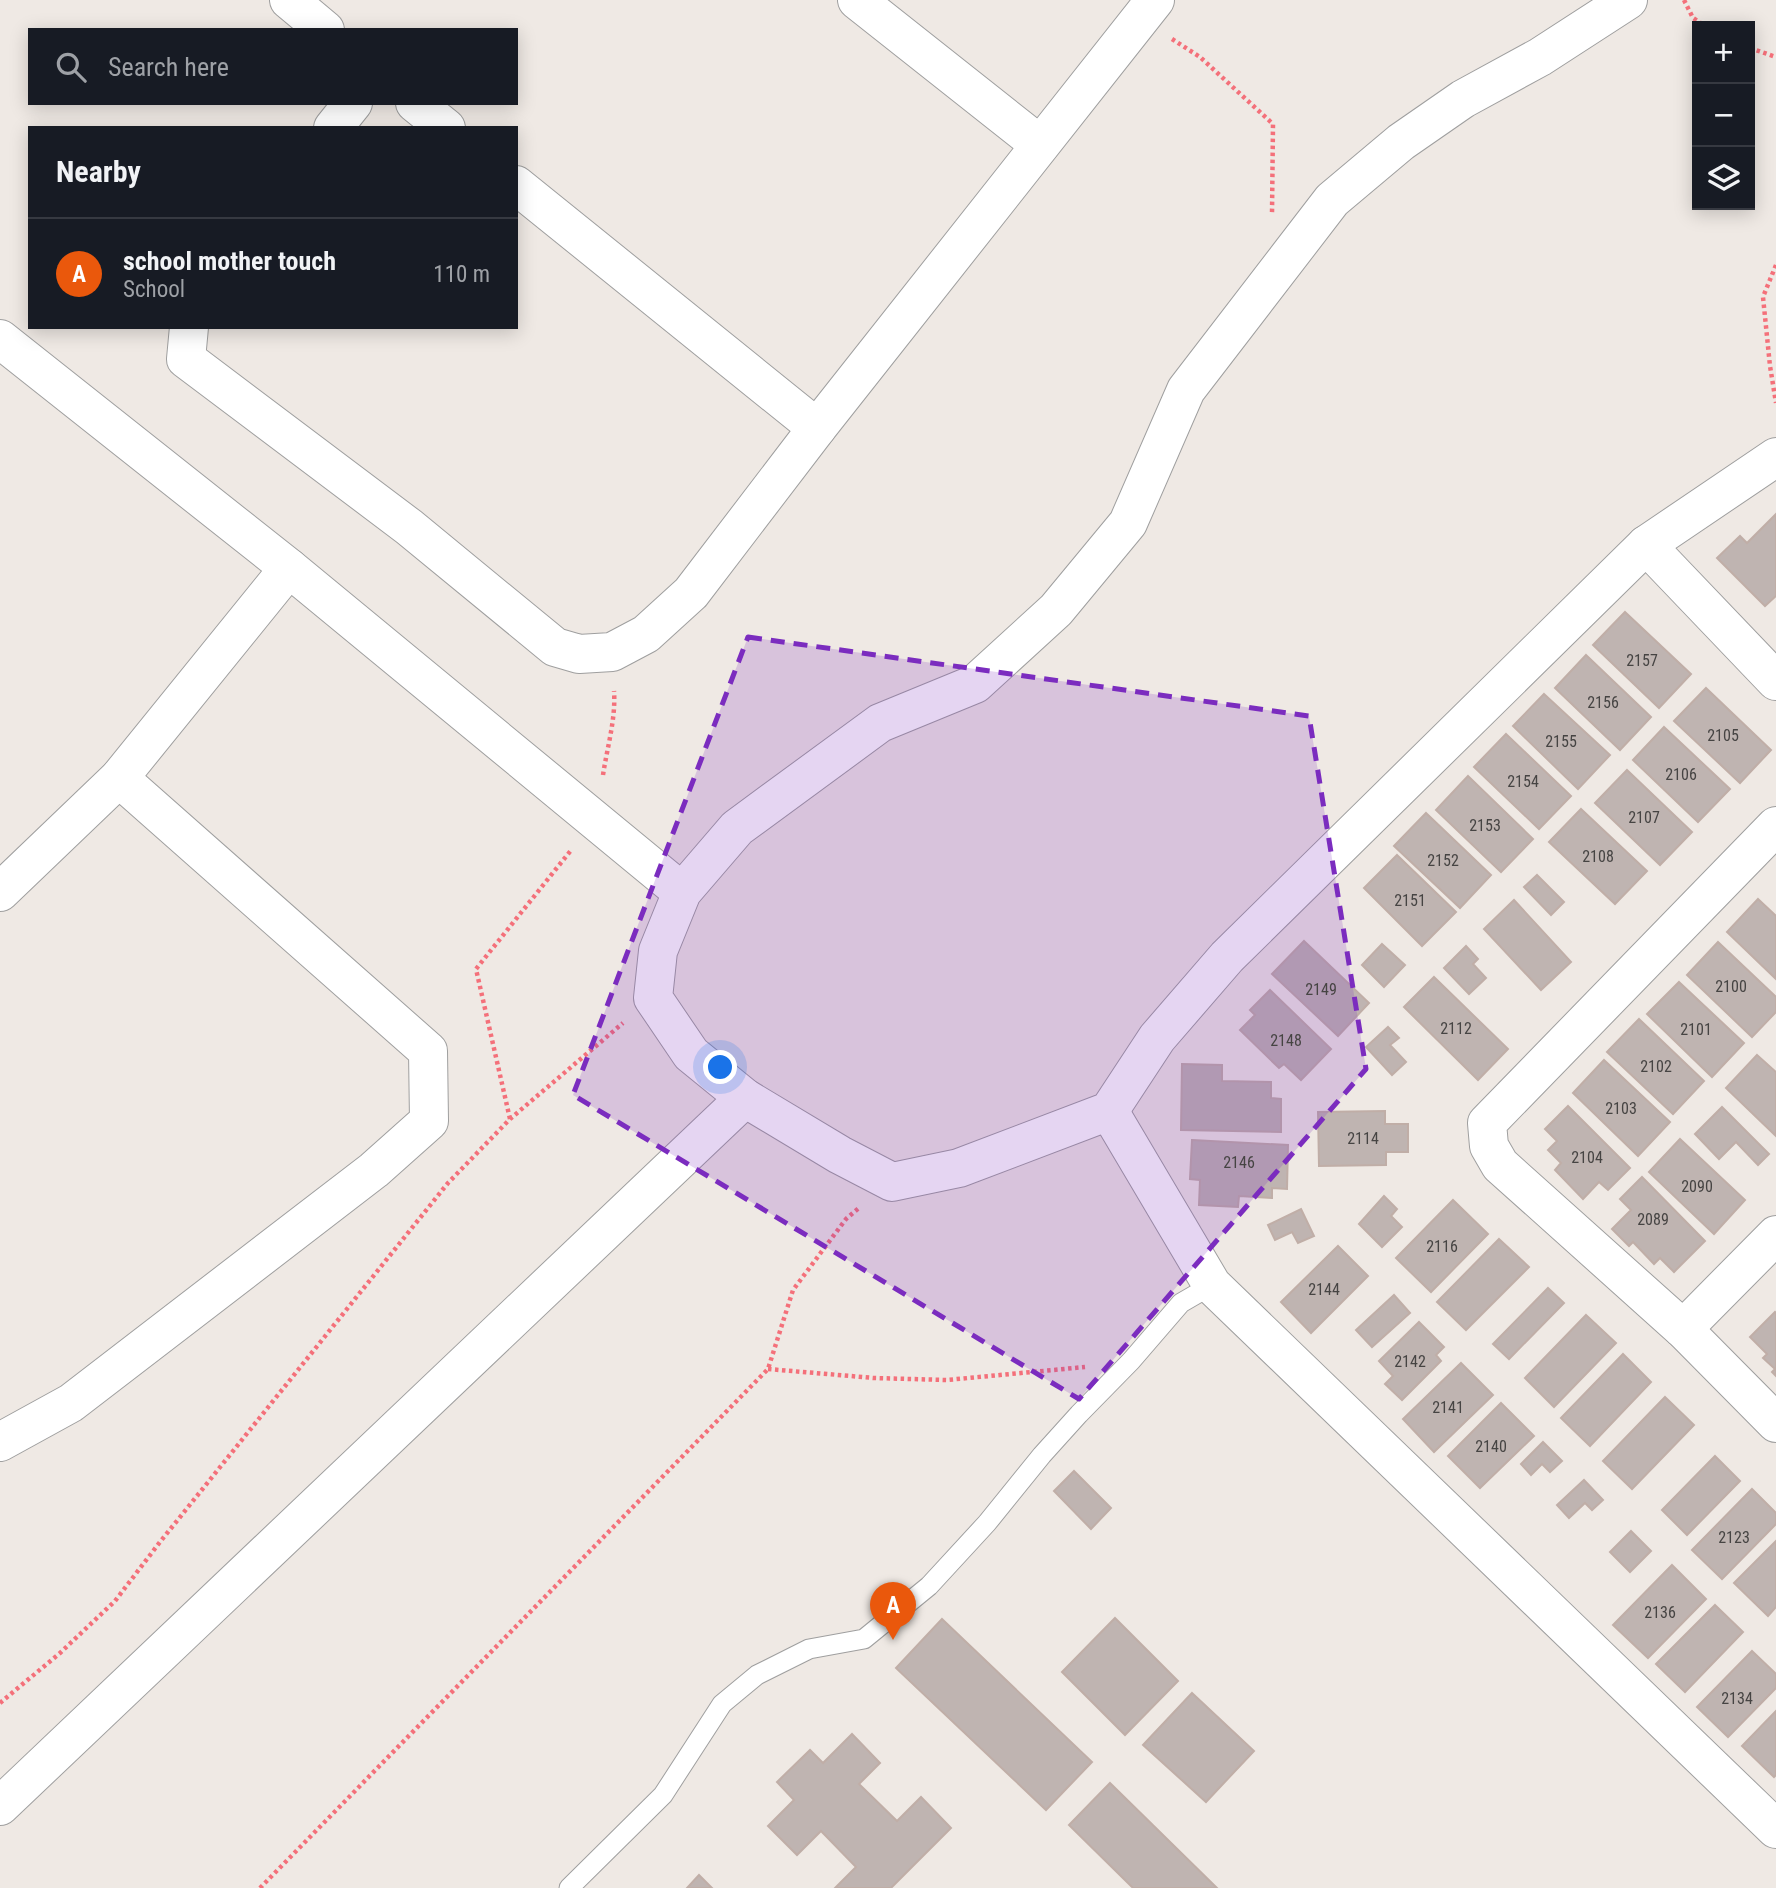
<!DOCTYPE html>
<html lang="en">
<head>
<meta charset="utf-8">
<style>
  body { margin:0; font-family:"Roboto Condensed",sans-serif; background:#20242c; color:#f1f3f6 }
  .controls { position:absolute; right:21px; top:21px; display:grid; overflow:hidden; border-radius:0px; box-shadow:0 4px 18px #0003 }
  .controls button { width:63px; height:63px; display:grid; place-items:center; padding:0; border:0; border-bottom:2px solid #363941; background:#171b24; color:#f1f3f6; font:35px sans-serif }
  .you { position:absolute; left:721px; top:1068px; width:24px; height:24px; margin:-18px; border:5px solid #fff; border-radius:50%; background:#1a73e8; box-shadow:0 0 0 10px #1a73e833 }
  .badge { display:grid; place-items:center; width:46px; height:46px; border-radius:50%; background:#ea580c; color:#fff; font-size:23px; font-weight:700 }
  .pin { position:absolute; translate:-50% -58px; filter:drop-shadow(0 2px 4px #0008) }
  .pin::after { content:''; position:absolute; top:37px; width:24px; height:21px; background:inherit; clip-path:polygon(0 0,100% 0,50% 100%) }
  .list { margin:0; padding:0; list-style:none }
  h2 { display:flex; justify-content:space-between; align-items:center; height:91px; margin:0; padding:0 28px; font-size:30px }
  h2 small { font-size:23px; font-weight:400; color:#9ea1a6 }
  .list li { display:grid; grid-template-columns:46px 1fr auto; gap:21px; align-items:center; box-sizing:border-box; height:112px; padding:0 28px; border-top:2px solid #363941 }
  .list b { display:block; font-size:26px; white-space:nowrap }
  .list p { margin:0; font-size:23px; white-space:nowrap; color:#9ea1a6 }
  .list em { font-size:23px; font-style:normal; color:#9ea1a6 }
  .icon { flex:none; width:38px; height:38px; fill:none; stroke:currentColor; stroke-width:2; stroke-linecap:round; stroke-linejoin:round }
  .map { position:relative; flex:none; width:1776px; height:1888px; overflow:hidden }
  .search { position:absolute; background:#171b24; box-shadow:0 4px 18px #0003; left:28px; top:28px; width:490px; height:77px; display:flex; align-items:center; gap:18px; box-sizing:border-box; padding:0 24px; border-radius:0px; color:#9ea1a6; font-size:26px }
  .panel { position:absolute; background:#171b24; box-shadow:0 4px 18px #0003; left:28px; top:126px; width:490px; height:203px; border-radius:0px }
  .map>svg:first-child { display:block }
</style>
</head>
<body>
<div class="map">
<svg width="1776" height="1888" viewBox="0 0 1776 1888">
  <rect width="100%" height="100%" fill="#efe9e4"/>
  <!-- building -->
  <g fill="#bfb4b1" stroke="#c0aea7" stroke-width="2">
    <path d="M1776,514V596L1765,606L1717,558L1740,536L1747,543Z"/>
    <path d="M1625,612L1691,674L1659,708L1593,645Z"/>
    <path d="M1586,655L1651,717L1620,750L1555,688Z"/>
    <path d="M1706,688L1771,750L1740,783L1674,721Z"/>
    <path d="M1544,694L1610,755L1578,789L1513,726Z"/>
    <path d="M1664,727L1730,789L1698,822L1633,760Z"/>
    <path d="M1506,734L1571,796L1539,829L1474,767Z"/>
    <path d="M1627,770L1692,832L1660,865L1595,803Z"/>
    <path d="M1468,776L1533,839L1501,872L1436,810Z"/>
    <path d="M1581,809L1647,871L1615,904L1549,842Z"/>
    <path d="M1426,813L1491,875L1460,908L1394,846Z"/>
    <path d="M1397,855L1456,912L1422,946L1364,888Z"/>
    <path d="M1537,875L1564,902L1551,915L1524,887Z"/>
    <path d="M1758,899L1776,916V979L1727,932Z"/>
    <path d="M1514,900L1571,962L1541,990L1484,929Z"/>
    <path d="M1304,941L1369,1003L1338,1036L1272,974Z"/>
    <path d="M1718,942L1776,997V1012L1752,1037L1687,975Z"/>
    <path d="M1382,944L1405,965L1384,987L1362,965Z"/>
    <path d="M1466,946L1478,959L1473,964L1486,978L1469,994L1444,968Z"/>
    <path d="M1434,977L1508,1049L1478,1080L1404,1007Z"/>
    <path d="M1679,982L1744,1043L1712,1077L1647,1014Z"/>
    <path d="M1270,990L1331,1049L1301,1080L1284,1064L1279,1068L1240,1030L1255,1015L1250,1010Z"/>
    <path d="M1639,1019L1704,1081L1673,1114L1607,1052Z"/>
    <path d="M1388,1027L1399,1038L1390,1045L1406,1062L1392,1075L1366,1047Z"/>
    <path d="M1757,1055L1776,1072V1136L1726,1088Z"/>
    <path d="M1604,1060L1670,1122L1638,1156L1573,1093Z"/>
    <path d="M1182,1064L1222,1065V1081L1271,1082V1098L1281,1099V1132L1181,1130Z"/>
    <path d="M1568,1106L1630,1168L1608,1190L1599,1182L1583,1199L1555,1170L1561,1163L1548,1150L1557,1141L1545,1129Z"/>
    <path d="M1722,1107L1769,1154L1758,1165L1736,1142L1719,1159L1695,1134Z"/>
    <path d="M1385,1111V1124H1408V1152H1386V1165L1319,1166L1318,1112Z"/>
    <path d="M1680,1139L1745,1200L1714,1234L1649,1172Z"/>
    <path d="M1192,1140L1288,1145L1287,1189L1272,1188V1198L1239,1196L1238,1207L1199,1205L1200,1180L1190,1179Z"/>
    <path d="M1642,1177L1705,1241L1674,1272L1660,1258L1654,1264L1633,1242L1629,1246L1612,1229L1631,1210L1620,1199Z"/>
    <path d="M1384,1196L1397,1209L1391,1216L1402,1227L1382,1247L1359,1224Z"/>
    <path d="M1453,1200L1488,1234L1431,1292L1396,1258Z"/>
    <path d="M1301,1209L1314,1236L1298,1243L1292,1232L1275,1240L1268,1225Z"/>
    <path d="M1499,1239L1529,1267L1466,1330L1437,1302Z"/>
    <path d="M1338,1246L1368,1276L1311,1333L1281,1302Z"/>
    <path d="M1548,1288L1564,1303L1509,1359L1493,1344Z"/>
    <path d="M1394,1295L1410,1313L1372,1347L1356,1330Z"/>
    <path d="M1775,1312L1776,1313V1376L1772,1372L1775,1369L1763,1358L1767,1354L1750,1337Z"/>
    <path d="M1586,1315L1616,1343L1554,1407L1525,1378Z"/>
    <path d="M1419,1322L1444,1347L1436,1355L1441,1361L1402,1400L1385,1384L1393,1376L1379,1361Z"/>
    <path d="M1623,1354L1651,1382L1590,1446L1561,1418Z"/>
    <path d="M1461,1363L1493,1395L1434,1452L1403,1419Z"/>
    <path d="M1665,1397L1694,1425L1632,1489L1603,1461Z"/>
    <path d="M1501,1403L1534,1436L1480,1488L1448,1456Z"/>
    <path d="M1543,1442L1562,1461L1550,1472L1542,1464L1531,1475L1521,1464Z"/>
    <path d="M1715,1456L1740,1481L1687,1535L1662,1510Z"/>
    <path d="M1074,1471L1111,1508L1091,1529L1054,1491Z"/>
    <path d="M1584,1480L1603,1500L1592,1510L1585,1503L1569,1518L1557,1505Z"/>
    <path d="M1752,1489L1776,1513V1524L1722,1579L1692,1550Z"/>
    <path d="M1631,1531L1651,1551L1630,1572L1610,1552Z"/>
    <path d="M1776,1541V1607L1768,1616L1734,1583Z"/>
    <path d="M1672,1565L1706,1599L1648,1658L1613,1625Z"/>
    <path d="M1715,1605L1743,1632L1685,1692L1656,1664Z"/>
    <path d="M1115,1618L1178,1681L1125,1735L1062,1672Z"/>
    <path d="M942,1619L1092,1762L1046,1810L896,1668Z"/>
    <path d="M1752,1651L1776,1674V1688L1728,1737L1697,1707Z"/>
    <path d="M1192,1693L1254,1751L1206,1802L1143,1745Z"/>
    <path d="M1776,1711V1775L1774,1777L1742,1746Z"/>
    <path d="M852,1734L880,1763L859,1784L897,1821L921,1797L951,1828L891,1888H835L856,1867L821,1831L797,1855L768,1826L794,1800L777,1782L810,1750L823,1763Z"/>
    <path d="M1110,1783L1217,1888H1133L1069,1825Z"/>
    <path d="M699,1875L712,1888H687Z"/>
  </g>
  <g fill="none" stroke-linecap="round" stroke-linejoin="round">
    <defs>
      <path id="service" d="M569,1888L663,1795L722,1704L757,1675L809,1649L864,1639L929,1586L987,1523L1042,1455L1079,1414L1131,1361L1181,1303L1212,1285"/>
      <g id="minor">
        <path d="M289,0L325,30"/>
        <path d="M857,0L1040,145"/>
        <path d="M1628,0L1540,57L1463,99L1401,142L1332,200L1186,390L1128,523L1056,610L975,684L880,723L737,828L682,892L658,951L653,998L691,1054L745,1098L840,1155L892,1182L959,1168L1109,1111L1157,1038L1227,957L1646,545L1776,457"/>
        <path d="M415,103L446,128"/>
        <path d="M333,128L353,103"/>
        <path d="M516,185L817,428"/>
        <path d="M189,327L186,359L409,527L555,647L579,654L612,652L646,634L691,593L817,428L1155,0"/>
        <path d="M0,339L289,568L682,892"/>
        <path d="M1646,545L1776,681"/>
        <path d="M1776,826L1487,1123L1489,1146L1500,1165L1683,1329L1776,1423"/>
        <path d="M0,892L119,778L289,568"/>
        <path d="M1109,1111L1212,1285L1776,1829"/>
        <path d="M1683,1329L1776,1235"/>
        <path d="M0,1442L71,1403L374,1170L429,1121L428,1051L119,778"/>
        <path d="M0,1806L745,1098"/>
      </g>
    </defs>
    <!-- service casing -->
    <use href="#service" stroke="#9f9f9f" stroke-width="21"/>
    <!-- minor casing -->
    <use href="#minor" stroke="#9f9f9f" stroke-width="40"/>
    <!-- path -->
    <g stroke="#f4707a" stroke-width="4.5" stroke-dasharray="3.5 3.5" stroke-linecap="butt">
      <path d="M1684,0L1693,18L1705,26"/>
      <path d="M1172,39L1200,57L1273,124L1272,214"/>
      <path d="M1750,48L1776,57"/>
      <path d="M1776,265L1763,297L1770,366L1776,403"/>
      <path d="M603,775C607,748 616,719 614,691"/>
      <path d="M510,1119L476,969L572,849"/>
      <path d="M768,1369L874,1378L947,1380L1085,1367"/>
      <path d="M0,1703L60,1653L115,1601L160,1542L448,1183L510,1119L623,1023"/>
      <path d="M260,1888L768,1369L793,1290L846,1219L860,1207"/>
    </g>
    <!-- service -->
    <use href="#service" stroke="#fff" stroke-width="19"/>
    <!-- minor -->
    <use href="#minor" stroke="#fff" stroke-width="38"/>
  </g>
  <!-- marked area -->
  <path fill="#7b2cbf" fill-opacity="0.2" stroke="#7b2cbf" stroke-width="5" stroke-dasharray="14 9" stroke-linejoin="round" d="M748,637L1309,716L1366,1069L1079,1399L573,1095Z"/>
  <g text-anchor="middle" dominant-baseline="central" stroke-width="5" stroke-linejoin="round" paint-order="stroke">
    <!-- number labels -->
    <g font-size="16" fill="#464443">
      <text x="1642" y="660">2157</text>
      <text x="1603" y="702">2156</text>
      <text x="1723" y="735">2105</text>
      <text x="1561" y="741">2155</text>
      <text x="1681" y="774">2106</text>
      <text x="1523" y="781">2154</text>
      <text x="1644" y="817">2107</text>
      <text x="1485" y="825">2153</text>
      <text x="1598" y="856">2108</text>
      <text x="1443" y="860">2152</text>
      <text x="1410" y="900">2151</text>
      <text x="1731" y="986">2100</text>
      <text x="1321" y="989">2149</text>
      <text x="1456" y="1028">2112</text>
      <text x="1696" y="1029">2101</text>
      <text x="1286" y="1040">2148</text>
      <text x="1656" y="1066">2102</text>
      <text x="1621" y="1108">2103</text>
      <text x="1363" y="1138">2114</text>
      <text x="1587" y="1157">2104</text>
      <text x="1239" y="1162">2146</text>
      <text x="1697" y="1186">2090</text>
      <text x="1653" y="1219">2089</text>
      <text x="1442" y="1246">2116</text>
      <text x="1324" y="1289">2144</text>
      <text x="1410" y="1361">2142</text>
      <text x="1448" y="1407">2141</text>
      <text x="1491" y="1446">2140</text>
      <text x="1734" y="1537">2123</text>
      <text x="1660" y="1612">2136</text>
      <text x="1737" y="1698">2134</text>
    </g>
  </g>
</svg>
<div class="controls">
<button>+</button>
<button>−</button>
<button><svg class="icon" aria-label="layers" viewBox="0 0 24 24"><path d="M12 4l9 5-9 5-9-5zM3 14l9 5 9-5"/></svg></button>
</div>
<div class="you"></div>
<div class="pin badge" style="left:893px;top:1640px">A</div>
<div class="search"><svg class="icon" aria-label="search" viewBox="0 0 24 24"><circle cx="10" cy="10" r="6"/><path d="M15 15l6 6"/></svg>Search here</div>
<section class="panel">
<h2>Nearby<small></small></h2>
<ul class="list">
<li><span class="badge">A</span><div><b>school mother touch</b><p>School</p></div><em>110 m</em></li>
</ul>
</section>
</div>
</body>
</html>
